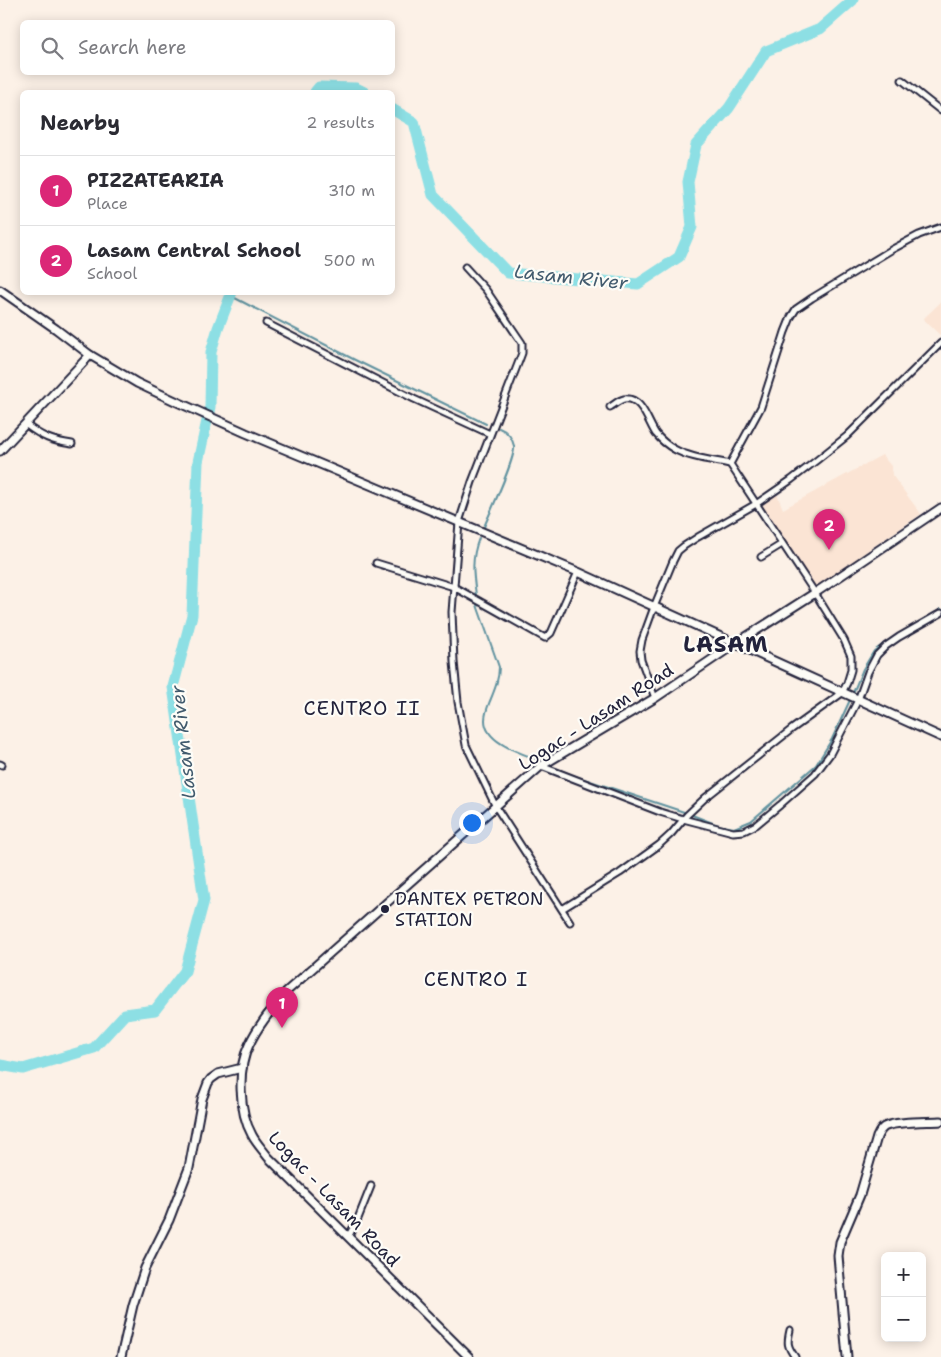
<!DOCTYPE html>
<html lang="en">
<head>
<meta charset="utf-8">
<style>
  body { margin:0; font-family:"Shantell Sans",sans-serif; background:#f2f2f3; color:#2b2b33 }
  .controls { position:absolute; right:15px; bottom:15px; display:grid; overflow:hidden; border-radius:8px; box-shadow:0 2px 12px #0003 }
  .controls button { width:45px; height:45px; display:grid; place-items:center; padding:0; border:0; border-bottom:1px solid #e1e1e2; background:#fff; color:#2b2b33; font:25px sans-serif }
  .you { position:absolute; left:471px; top:822px; width:18px; height:18px; margin:-12px; border:4px solid #fff; border-radius:50%; background:#1a73e8; box-shadow:0 0 0 8px #1a73e833 }
  .badge { display:grid; place-items:center; width:32px; height:32px; border-radius:50%; background:#db2777; color:#fff; font-size:16px; font-weight:700 }
  .pin { position:absolute; translate:-50% -41px; filter:drop-shadow(0 1px 2px #0008) }
  .pin::after { content:''; position:absolute; top:26px; width:18px; height:15px; background:inherit; clip-path:polygon(0 0,100% 0,50% 100%) }
  .list { margin:0; padding:0; list-style:none }
  h2 { display:flex; justify-content:space-between; align-items:center; height:65px; margin:0; padding:0 20px; font-size:21px }
  h2 small { font-size:16px; font-weight:400; color:#7c7c81 }
  .list li { display:grid; grid-template-columns:32px 1fr auto; gap:15px; align-items:center; box-sizing:border-box; height:70px; padding:0 20px; border-top:1px solid #e1e1e2 }
  .list b { display:block; font-size:19px; white-space:nowrap }
  .list p { margin:0; font-size:16px; white-space:nowrap; color:#7c7c81 }
  .list em { font-size:16px; font-style:normal; color:#7c7c81 }
  .icon { flex:none; width:28px; height:28px; fill:none; stroke:currentColor; stroke-width:2; stroke-linecap:round; stroke-linejoin:round }
  .map { position:relative; flex:none; width:941px; height:1357px; overflow:hidden }
  .search { position:absolute; background:#fff; box-shadow:0 2px 12px #0003; left:20px; top:20px; width:375px; height:55px; display:flex; align-items:center; gap:12px; box-sizing:border-box; padding:0 18px; border-radius:8px; color:#7c7c81; font-size:19px }
  .panel { position:absolute; background:#fff; box-shadow:0 2px 12px #0003; left:20px; top:90px; width:375px; height:205px; border-radius:8px }
  .map>svg:first-child { display:block }
</style>
</head>
<body>
<div class="map">
<svg width="941" height="1357" viewBox="0 0 941 1357">
  <rect width="100%" height="100%" fill="#fcf1e7"/>
  <filter id="ink" filterUnits="userSpaceOnUse"><feTurbulence type="fractalNoise" baseFrequency=".02" numOctaves="2"/><feDisplacementMap in="SourceGraphic" scale="10" xChannelSelector="R" yChannelSelector="G"/><feConvolveMatrix kernelMatrix="1 2 1 2 8 2 1 2 1" color-interpolation-filters="sRGB"/></filter>
  <g filter="url(#ink)">
    <!-- built -->
    <g fill="#fbe4d4">
      <path d="M941,302V336L923,319Z"/>
      <path d="M882,455L891,466L892,475L921,514L815,587L758,504L776,492L783,509Z"/>
    </g>
    <g fill="none" stroke-linecap="round" stroke-linejoin="round">
      <!-- stream -->
      <g stroke="#6293a0" stroke-width="2">
        <path d="M231,296L355,360L486,424"/>
        <path d="M484,527C490,512 516,458 514,446C512,437 507,431 499,428"/>
        <path d="M476,595C473,573 471,559 479,538"/>
        <path d="M477,605L499,667C499,679 495,689 490,701C488,706 485,713 485,720C485,743 521,753 539,760"/>
        <path d="M853,693L863,669L874,651L889,640L941,609"/>
        <path d="M550,766L575,776L684,812"/>
        <path d="M692,815L718,825L734,828L751,821L816,765L832,739L850,700"/>
      </g>
      <!-- river -->
      <g stroke="#8ddfe4" stroke-width="11">
        <path d="M315,92L319,87L356,88L364,92"/>
        <path d="M392,109L414,122L433,195L508,273L638,284L679,257L692,227L688,182L696,145L729,108L766,51L820,29L853,0"/>
        <path d="M0,1065L23,1069L94,1048L125,1014L155,1010L185,971L204,900L173,687L192,615L198,462L210,407L211,352L218,328L232,292"/>
      </g>
      <defs>
        <g id="street">
          <path d="M902,80L941,111"/>
          <path d="M465,267L486,290L522,343V353L519,361L472,482L459,522L452,612L454,662L458,702L466,745L496,807L570,922"/>
          <path d="M266,323L414,399L490,434"/>
          <path d="M610,407C615,404 619,400 624,399C642,396 648,423 656,434C661,440 667,445 674,449C690,458 712,460 730,464"/>
          <path d="M25,424C42,437 51,441 72,444"/>
          <path d="M761,557L782,544"/>
          <path d="M376,563L454,587L545,638L551,633L578,572"/>
          <path d="M655,698L641,660L640,651L642,640L654,607L673,561L678,551L684,546L698,537L756,504L791,480L817,460L847,436L941,343"/>
          <path d="M0,764L2,765"/>
          <path d="M541,766L660,812L683,819L733,832L744,831L756,825L780,805L815,774L830,754L858,700L868,672L877,655L886,646L899,637L941,613"/>
          <path d="M562,909L620,873L659,845L671,834L687,815L705,798L792,729L842,693L847,683L851,670V656L844,640L815,593L730,464L761,407L785,332L791,317L796,309L812,298L891,250L919,235L941,227"/>
          <path d="M348,1237L357,1221L371,1186"/>
          <path d="M790,1330C787,1343 787,1346 795,1357"/>
        </g>
        <g id="secondary">
          <path d="M0,290L56,329L90,355"/>
          <path d="M0,451L90,355L137,383L173,400L246,433L578,572L941,737"/>
          <path d="M121,1357L133,1305L145,1268L169,1220L189,1168L202,1099L208,1083L211,1079L218,1074L242,1068"/>
          <path d="M469,1357L268,1157C263,1150 256,1143 252,1135C239,1112 237,1069 249,1045C258,1025 273,1008 287,991L541,766L655,698L735,644L815,593L941,508"/>
          <path d="M847,1357L838,1256L840,1242L860,1195L877,1137C879,1133 880,1130 884,1127C895,1121 927,1122 941,1121"/>
        </g>
      </defs>
      <!-- street casing -->
      <use href="#street" stroke="#22223b" stroke-width="9"/>
      <!-- secondary casing -->
      <use href="#secondary" stroke="#22223b" stroke-width="11"/>
      <!-- street -->
      <use href="#street" stroke="#fdfcf7" stroke-width="5"/>
      <!-- secondary -->
      <use href="#secondary" stroke="#fdfcf7" stroke-width="7"/>
    </g>
  </g>
  <!-- markers -->
  <circle fill="#22223b" stroke="#fdfcf7" stroke-width="2" cx="385" cy="909" r="5"/>
  <g text-anchor="middle" dominant-baseline="central" stroke-width="4.5" stroke-linejoin="round" paint-order="stroke">
    <!-- street labels -->
    <g font-size="18" fill="#22223b" stroke="#fdfcf7">
      <text transform="translate(596 717) rotate(-33)">Logac - Lasam Road</text>
      <text transform="translate(334 1199) rotate(46)">Logac - Lasam Road</text>
    </g>
    <!-- poi labels -->
    <g font-size="18" fill="#22223b" stroke="#fdfcf7" text-anchor="start">
      <text x="395" y="899">DANTEX PETRON<tspan x="395" dy="21">STATION</tspan></text>
    </g>
    <!-- water labels -->
    <g font-size="19" font-style="italic" fill="#425b6e" stroke="#fdfcf7">
      <text transform="translate(571 277) rotate(6)">Lasam River</text>
      <text transform="translate(183 742) rotate(-96)">Lasam River</text>
    </g>
    <!-- quarter labels -->
    <g font-size="20" letter-spacing="1" fill="#22223b" stroke="#fdfcf7">
      <text x="362" y="708">CENTRO II</text>
      <text x="476" y="979">CENTRO I</text>
    </g>
    <!-- district labels -->
    <g font-size="22" font-weight="bold" letter-spacing="1" fill="#22223b" stroke="#fdfcf7">
      <text x="726" y="644">LASAM</text>
    </g>
  </g>
</svg>
<div class="controls">
<button>+</button>
<button>−</button>
</div>
<div class="you"></div>
<div class="pin badge" style="left:282px;top:1028px">1</div>
<div class="pin badge" style="left:829px;top:550px">2</div>
<div class="search"><svg class="icon" aria-label="search" viewBox="0 0 24 24"><circle cx="10" cy="10" r="6"/><path d="M15 15l6 6"/></svg>Search here</div>
<section class="panel">
<h2>Nearby<small>2 results</small></h2>
<ul class="list">
<li><span class="badge">1</span><div><b>PIZZATEARIA</b><p>Place</p></div><em>310 m</em></li>
<li><span class="badge">2</span><div><b>Lasam Central School</b><p>School</p></div><em>500 m</em></li>
</ul>
</section>
</div>
</body>
</html>
